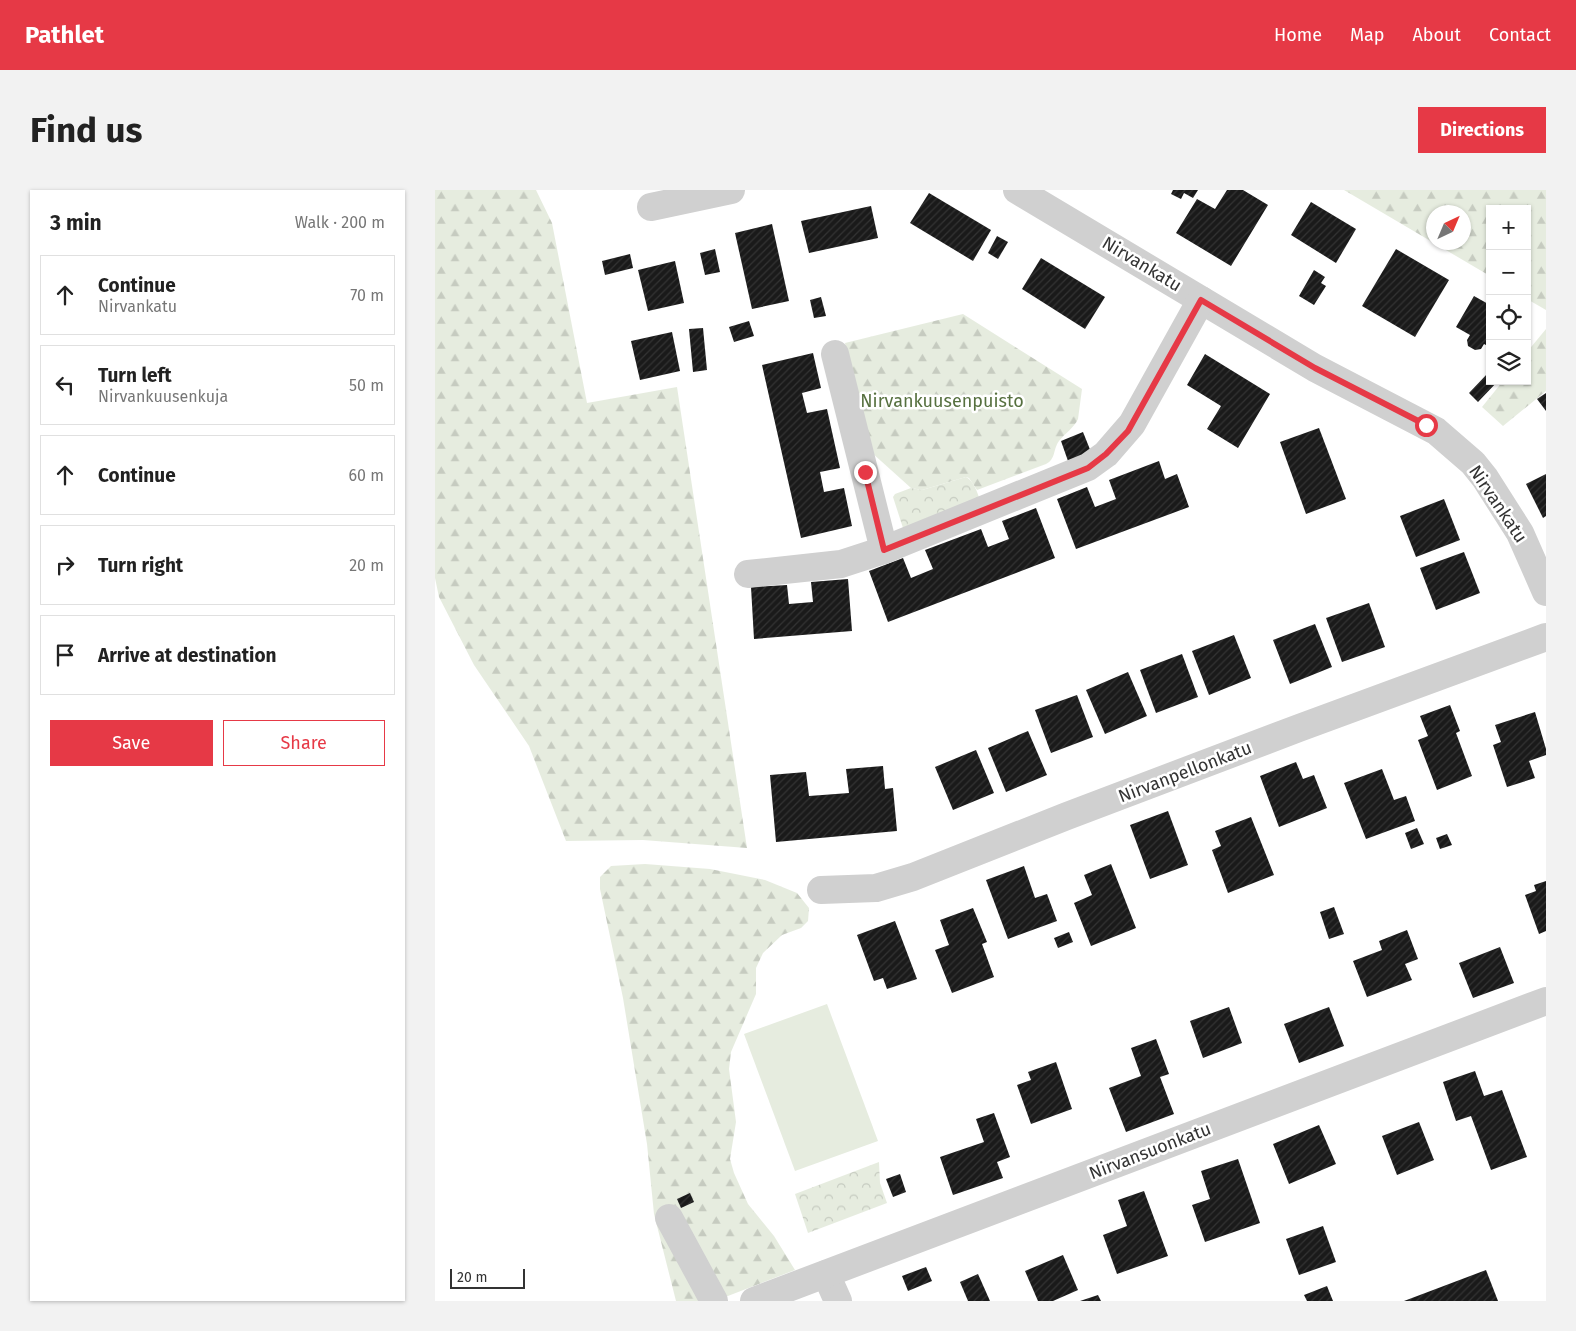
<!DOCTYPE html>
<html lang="en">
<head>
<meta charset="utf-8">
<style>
  body { margin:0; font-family:"Fira Sans",sans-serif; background:#f2f2f2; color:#222 }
  .controls { position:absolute; right:15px; top:15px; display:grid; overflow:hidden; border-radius:0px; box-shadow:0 1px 4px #0004 }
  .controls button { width:45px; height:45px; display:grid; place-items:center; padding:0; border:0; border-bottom:1px solid #e0e0e0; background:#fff; color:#222; font:25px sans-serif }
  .compass { position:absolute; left:991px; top:15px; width:45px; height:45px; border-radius:50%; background:#fff; box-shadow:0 1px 4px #0004; rotate:44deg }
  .scale { position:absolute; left:15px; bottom:12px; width:75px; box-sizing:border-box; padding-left:5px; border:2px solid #333; border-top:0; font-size:14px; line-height:18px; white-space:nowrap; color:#333; -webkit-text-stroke:4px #fff; paint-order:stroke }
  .stop { position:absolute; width:15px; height:15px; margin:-11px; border:4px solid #e63946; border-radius:50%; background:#fff }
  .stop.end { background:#e63946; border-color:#fff; box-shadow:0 1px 5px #0008 }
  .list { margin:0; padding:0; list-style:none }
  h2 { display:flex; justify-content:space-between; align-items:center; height:65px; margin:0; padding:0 20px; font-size:21px }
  h2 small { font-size:16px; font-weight:400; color:#767676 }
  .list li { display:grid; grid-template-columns:32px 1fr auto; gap:15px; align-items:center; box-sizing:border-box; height:80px; margin:0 10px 10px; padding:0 10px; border:1px solid #e0e0e0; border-radius:0px }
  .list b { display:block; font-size:19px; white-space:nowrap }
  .list p { margin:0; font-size:16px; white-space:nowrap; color:#767676 }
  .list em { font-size:16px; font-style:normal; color:#767676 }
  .actions { display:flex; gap:10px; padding:15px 20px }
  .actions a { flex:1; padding:11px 0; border:1px solid #e63946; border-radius:0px; text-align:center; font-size:18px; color:#e63946 }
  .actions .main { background:#e63946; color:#fff }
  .icon { flex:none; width:28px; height:28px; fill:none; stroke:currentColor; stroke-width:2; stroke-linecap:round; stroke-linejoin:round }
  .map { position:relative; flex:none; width:1111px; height:1111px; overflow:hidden; border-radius:0px }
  header { display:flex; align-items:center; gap:30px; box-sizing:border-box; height:70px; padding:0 25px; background:#e63946; color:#fff }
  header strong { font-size:24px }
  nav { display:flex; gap:28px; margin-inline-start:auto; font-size:18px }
  .intro { display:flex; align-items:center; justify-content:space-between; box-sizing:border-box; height:120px; padding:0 30px }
  h1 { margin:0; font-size:35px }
  .button { padding:12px 22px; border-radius:0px; background:#e63946; color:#fff; font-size:18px; font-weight:700 }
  main { display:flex; gap:30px; padding:0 30px }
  aside { flex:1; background:#fff; border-radius:0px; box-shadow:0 1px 4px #0004 }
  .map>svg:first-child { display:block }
</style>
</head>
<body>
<header>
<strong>Pathlet</strong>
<nav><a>Home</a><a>Map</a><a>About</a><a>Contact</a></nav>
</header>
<div class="intro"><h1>Find us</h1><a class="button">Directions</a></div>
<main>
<aside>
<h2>3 min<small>Walk · 200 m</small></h2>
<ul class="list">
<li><svg class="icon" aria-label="ahead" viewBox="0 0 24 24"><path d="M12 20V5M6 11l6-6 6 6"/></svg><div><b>Continue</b><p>Nirvankatu</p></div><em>70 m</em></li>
<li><svg class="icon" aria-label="left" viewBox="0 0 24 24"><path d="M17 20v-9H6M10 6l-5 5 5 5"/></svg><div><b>Turn left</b><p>Nirvankuusenkuja</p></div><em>50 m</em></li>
<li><svg class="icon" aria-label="ahead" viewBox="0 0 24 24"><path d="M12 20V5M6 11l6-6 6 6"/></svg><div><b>Continue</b></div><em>60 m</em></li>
<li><svg class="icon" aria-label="right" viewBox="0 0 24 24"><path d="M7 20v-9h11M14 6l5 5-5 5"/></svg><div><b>Turn right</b></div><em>20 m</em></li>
<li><svg class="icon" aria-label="arrive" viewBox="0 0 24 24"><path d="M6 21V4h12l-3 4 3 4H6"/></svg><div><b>Arrive at destination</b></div></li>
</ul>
<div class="actions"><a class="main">Save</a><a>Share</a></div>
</aside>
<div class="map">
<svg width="1111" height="1111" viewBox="0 0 1111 1111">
  <defs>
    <pattern id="forest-firs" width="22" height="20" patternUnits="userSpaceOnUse" patternTransform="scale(1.25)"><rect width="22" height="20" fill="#e6ecdf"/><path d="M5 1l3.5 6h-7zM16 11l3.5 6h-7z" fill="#c6cbc0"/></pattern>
    <pattern id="park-crowns" width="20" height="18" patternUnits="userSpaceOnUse" patternTransform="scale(1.25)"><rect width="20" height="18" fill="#e6ecdf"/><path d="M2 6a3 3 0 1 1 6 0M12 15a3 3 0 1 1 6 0" fill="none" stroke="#c6cbc0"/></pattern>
    <pattern id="building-hatch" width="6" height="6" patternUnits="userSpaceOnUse" patternTransform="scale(1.25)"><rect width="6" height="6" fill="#1a1a1a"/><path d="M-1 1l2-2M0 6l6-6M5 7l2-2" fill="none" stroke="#333"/></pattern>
  </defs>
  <rect width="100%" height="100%" fill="#fff"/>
  <!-- grass -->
  <path fill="#e6ecdf" d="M392,814L443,951L360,981L309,844Z"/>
  <!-- forest -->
  <g fill="url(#forest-firs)" fill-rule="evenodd">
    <path d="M0,0H101L117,33L152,213L242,197L312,658L208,650L131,651L94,556L39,475L4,407L0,388Z"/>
    <path d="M909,0H1111V120L1092,109V19H1055V86ZM1028,22V52H998V22Z"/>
    <path d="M528,124L647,199L643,229C639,238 630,243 624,251C618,259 621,269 611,274L542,300L534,288L531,287L487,300L476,298L436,262L432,257L410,153Z"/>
    <path d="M1111,139V201L1068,236L1047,217L1068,191H1092V162Z"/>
    <path d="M210,674L275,679L330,690L362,703L374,718L373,731L366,738L347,745L328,763L321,778V804L296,862L294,879L301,932L295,969L299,983L313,1014L339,1046L360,1080L280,1111H241L219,1024L212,954L188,808L165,699V687L176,676Z"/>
  </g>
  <!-- park -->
  <g fill="url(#park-crowns)">
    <path d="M531,287C539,291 542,302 545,310L468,338L458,307L460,304L476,298L487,300Z"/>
    <path d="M444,972L445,993L452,1013L373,1043L360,1004Z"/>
  </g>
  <!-- building -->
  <g fill="url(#building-hatch)">
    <path d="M738,0H763L758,8L749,3L746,9L736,4Z"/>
    <path d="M792,0H808L833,15L796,76L741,43L762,9L780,19Z"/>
    <path d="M494,3L556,40L538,71L475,33Z"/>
    <path d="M876,12L921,39L901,73L856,45Z"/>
    <path d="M436,16L443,48L374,63L366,31Z"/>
    <path d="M337,34L354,111L317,119L300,43Z"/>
    <path d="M562,46L573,52L563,69L553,63Z"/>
    <path d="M280,59L285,82L270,85L265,63Z"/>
    <path d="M961,59L1014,90L980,147L927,116Z"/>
    <path d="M195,64L198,78L170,85L167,71Z"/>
    <path d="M606,68L670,107L650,139L587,99Z"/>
    <path d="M240,71L249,113L213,121L203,80Z"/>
    <path d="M879,80L890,87L886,93L891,96L879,115L864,106Z"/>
    <path d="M1039,106L1055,115V157L1049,154L1046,159L1040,160L1033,156L1032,150L1035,145L1021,137Z"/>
    <path d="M386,107L391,126L379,128L375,110Z"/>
    <path d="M314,131L319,146L299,152L294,137Z"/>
    <path d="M268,138L272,180L258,182L254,139Z"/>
    <path d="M237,142L245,181L205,190L196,151Z"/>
    <path d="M378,163L386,198L367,203L372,223L392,219L405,278L385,282L389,302L409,298L417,336L366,348L327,175Z"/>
    <path d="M770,164L835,204L803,258L772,239L786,216L752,195Z"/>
    <path d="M1053,183L1055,191H1063L1043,212L1034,203Z"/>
    <path d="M1111,203V221L1102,209Z"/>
    <path d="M884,238L911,309L871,324L845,252Z"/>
    <path d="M648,242L656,262L633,271L626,251Z"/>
    <path d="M724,271L730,289L742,284L754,317L641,359L622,309L652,297L660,317L681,309L674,290Z"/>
    <path d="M1111,284V326L1108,328L1091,294Z"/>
    <path d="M1009,309L1025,350L981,367L965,326Z"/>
    <path d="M601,318L620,368L453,432L434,381L468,368L476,388L498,379L490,360L546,339L553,357L574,349L567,331Z"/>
    <path d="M1029,362L1045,403L1001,420L985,378Z"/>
    <path d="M413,389L417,441L319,449L316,397L352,395L354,414L378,412L376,392Z"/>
    <path d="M934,413L950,457L907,472L891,428Z"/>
    <path d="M880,434L897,477L855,494L838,450Z"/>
    <path d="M799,445L816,488L774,505L757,461Z"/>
    <path d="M747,464L763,507L721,523L705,480Z"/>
    <path d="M693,482L712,526L670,544L651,500Z"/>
    <path d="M642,505L658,547L616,563L600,520Z"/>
    <path d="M1015,515L1025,541L1021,543L1037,586L1002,600L983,550L993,546L985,526Z"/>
    <path d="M1100,522L1111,559V565L1094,571L1100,588L1072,597L1058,555L1066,552L1060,535Z"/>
    <path d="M593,541L612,585L571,602L553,558Z"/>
    <path d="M541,560L559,603L518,620L500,577Z"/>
    <path d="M861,572L868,589L879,585L892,618L844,637L825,586Z"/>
    <path d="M448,576L450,599L458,598L462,641L341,652L335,585L371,582L374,606L414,603L411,579Z"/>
    <path d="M947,579L959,610L971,606L980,631L931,649L909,593Z"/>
    <path d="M733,621L753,675L715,689L695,635Z"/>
    <path d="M816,627L839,685L793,703L777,660L786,656L780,641Z"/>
    <path d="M982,638L989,654L976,659L970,643Z"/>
    <path d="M1012,644L1017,655L1005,659L1001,648Z"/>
    <path d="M676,674L701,738L656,756L639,713L657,705L649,685Z"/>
    <path d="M589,676L600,708L612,704L622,731L573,749L551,690Z"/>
    <path d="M1111,691V741L1104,744L1090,705L1101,701L1099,695Z"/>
    <path d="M899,717L909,744L894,749L885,722Z"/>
    <path d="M538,718L552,752L547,754L559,787L517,803L500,760L514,755L505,730Z"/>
    <path d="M460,731L482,789L452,799L448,788L439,791L422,745Z"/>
    <path d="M972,740L983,769L970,774L977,790L932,807L918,771L947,760L944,751Z"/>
    <path d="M634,742L638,752L623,758L619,748Z"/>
    <path d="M1065,757L1079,793L1038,808L1024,773Z"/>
    <path d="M794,817L807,853L768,868L755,831Z"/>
    <path d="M894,817L909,856L864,873L849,834Z"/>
    <path d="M721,849L734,884L725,887L739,924L691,942L674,898L706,886L696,858Z"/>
    <path d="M621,872L637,919L596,934L582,895L596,890L593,882Z"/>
    <path d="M1040,881L1049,906L1067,900L1092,967L1056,980L1036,926L1021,931L1008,892Z"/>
    <path d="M559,923L575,967L562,972L568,988L518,1005L505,967L549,952L541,929Z"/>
    <path d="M984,932L999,970L962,985L947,946Z"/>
    <path d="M884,935L901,974L854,994L838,954Z"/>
    <path d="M803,969L825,1033L770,1052L757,1015L775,1009L766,981Z"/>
    <path d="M465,984L471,1002L458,1007L451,989Z"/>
    <path d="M709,1001L733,1066L682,1084L668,1045L692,1036L683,1010Z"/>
    <path d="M255,1003L259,1012L246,1018L242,1009Z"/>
    <path d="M888,1036L901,1072L864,1085L851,1049Z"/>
    <path d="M628,1065L643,1100L618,1111H603L590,1081Z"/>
    <path d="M491,1077L497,1091L473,1101L467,1086Z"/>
    <path d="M1051,1080L1063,1111H969Z"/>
    <path d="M543,1084L555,1111H533L525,1092Z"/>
    <path d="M892,1096L898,1111H872L869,1105Z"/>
    <path d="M663,1105L666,1111H645Z"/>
  </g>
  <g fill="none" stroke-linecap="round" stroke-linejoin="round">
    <!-- minor -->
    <g stroke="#d0d0d0" stroke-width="28">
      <path d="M582,0L880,178L1001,241L1038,273L1050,288L1085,343L1111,402"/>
      <path d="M216,17L296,0"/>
      <path d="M400,164L449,360"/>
      <path d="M313,384L406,374L449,360L653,277L671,264L697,234L766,110"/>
      <path d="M386,700L441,698L478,687L632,626L864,538L1111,447"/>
      <path d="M234,1028L279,1111"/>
      <path d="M391,1084L403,1111"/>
      <path d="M319,1111L1111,811"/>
    </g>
  </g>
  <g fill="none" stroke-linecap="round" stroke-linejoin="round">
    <!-- route -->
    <path stroke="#e63946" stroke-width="6" d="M430,282L449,360L653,278L671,264L693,241L766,110L880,178L991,235"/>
  </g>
  <g text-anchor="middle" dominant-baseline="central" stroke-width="5" stroke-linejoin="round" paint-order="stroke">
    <!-- street labels -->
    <g font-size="18" fill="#333" stroke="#fff">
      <text transform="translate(707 74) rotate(31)">Nirvankatu</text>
      <text transform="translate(1063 314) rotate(56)">Nirvankatu</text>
      <text transform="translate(750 582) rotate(-21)">Nirvanpellonkatu</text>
      <text transform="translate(715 961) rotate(-21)">Nirvansuonkatu</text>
    </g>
    <!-- park labels -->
    <g font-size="18" fill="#56703f" stroke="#fff">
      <text x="507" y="211">Nirvankuusenpuisto</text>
    </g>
  </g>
</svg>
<div class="controls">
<button>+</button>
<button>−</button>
<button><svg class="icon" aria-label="locate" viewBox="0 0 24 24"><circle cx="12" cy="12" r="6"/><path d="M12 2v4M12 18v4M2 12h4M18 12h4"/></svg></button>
<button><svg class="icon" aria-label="layers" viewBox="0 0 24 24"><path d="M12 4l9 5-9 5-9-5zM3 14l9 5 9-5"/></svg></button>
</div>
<svg class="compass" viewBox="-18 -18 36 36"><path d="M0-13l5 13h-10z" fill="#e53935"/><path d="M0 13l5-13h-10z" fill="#767676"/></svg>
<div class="scale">20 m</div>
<div class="stop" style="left:991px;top:235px"></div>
<div class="stop end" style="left:430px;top:282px"></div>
</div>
</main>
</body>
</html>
